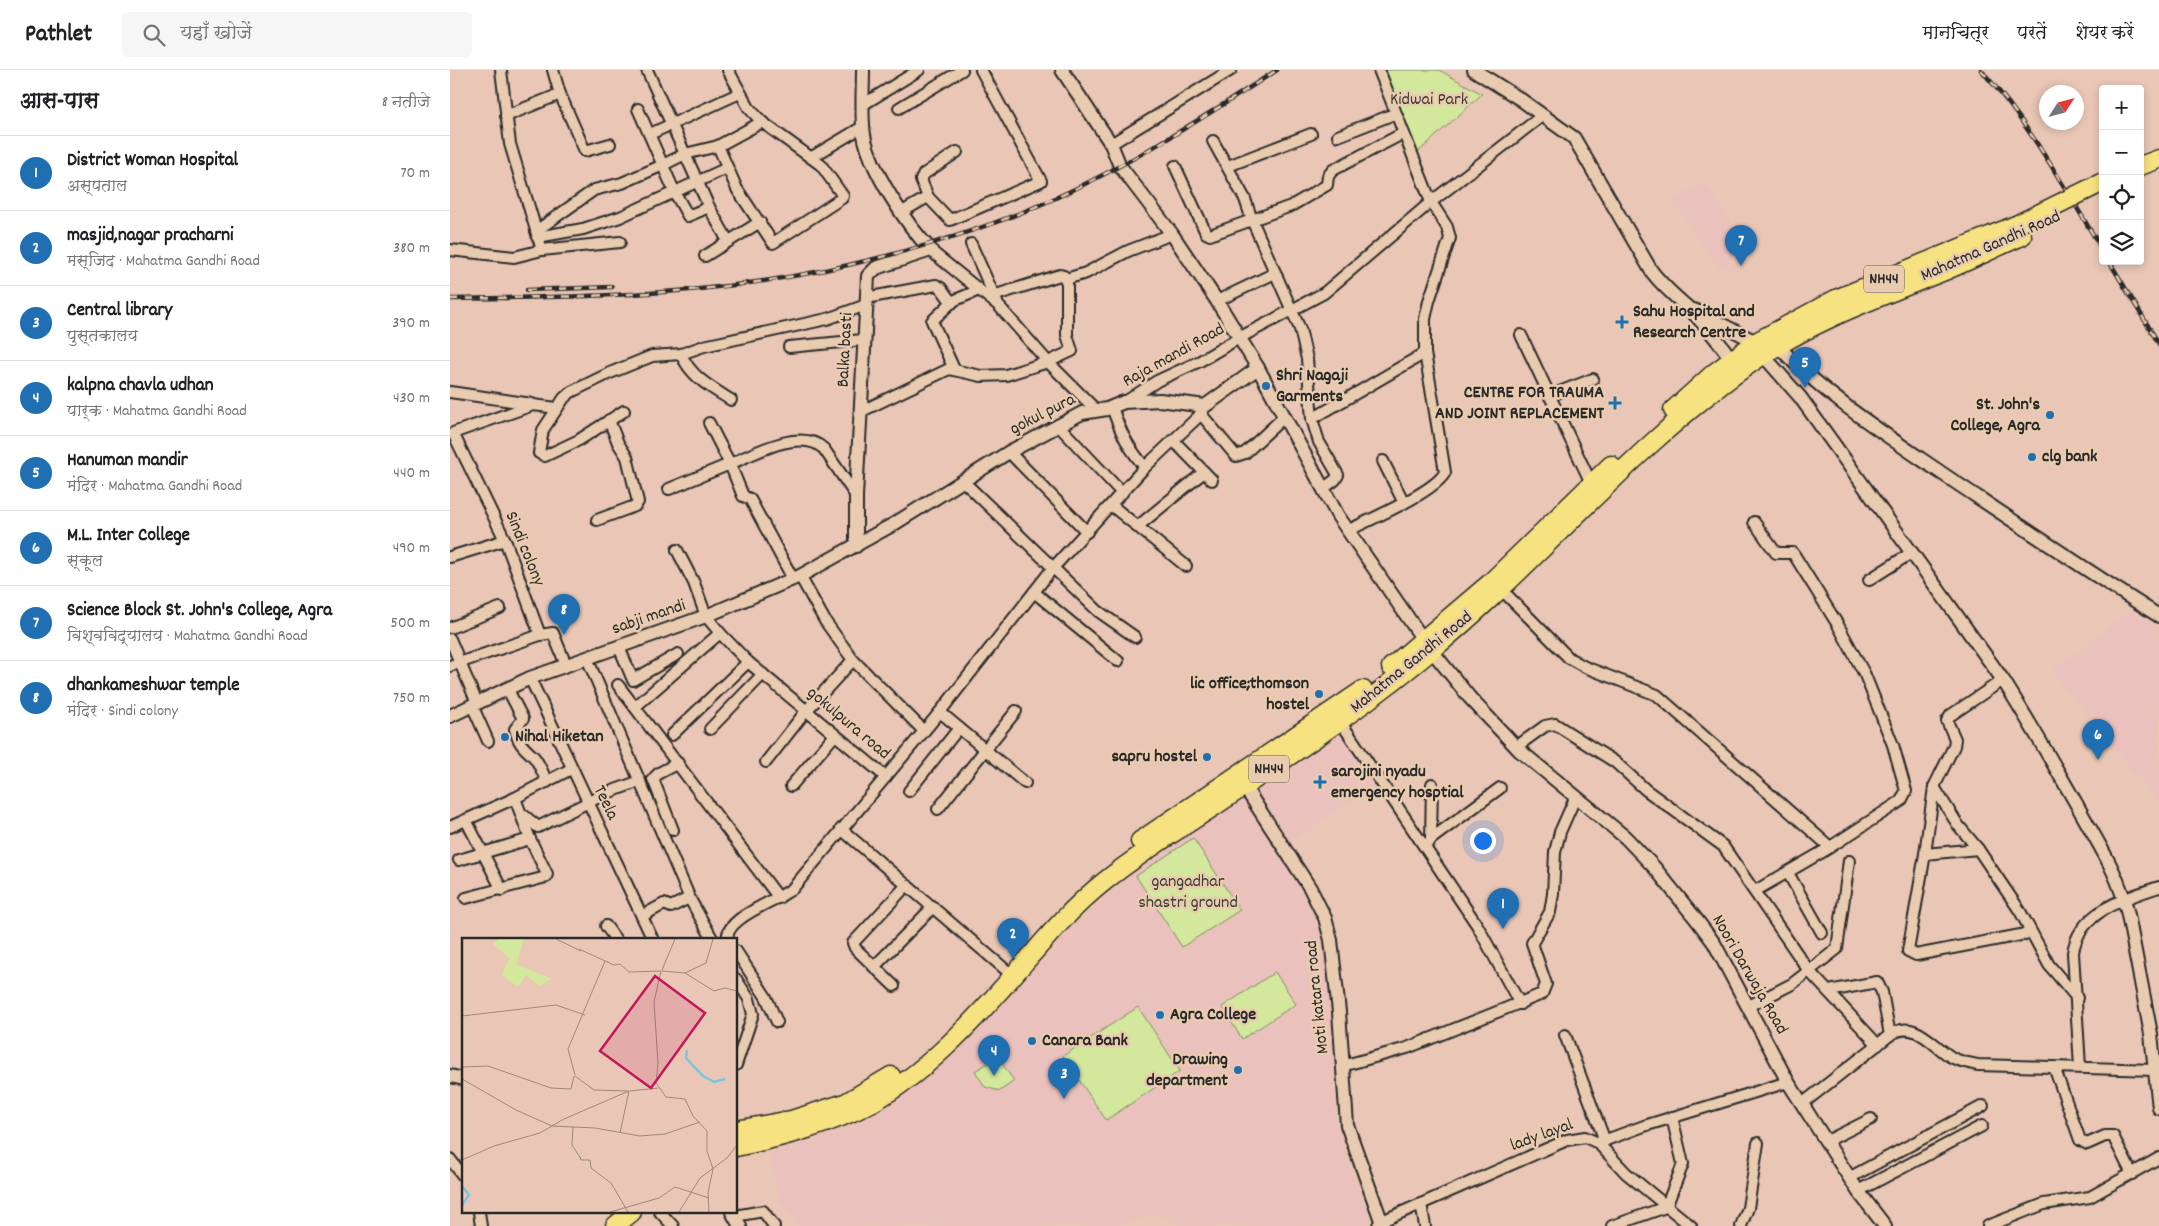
<!DOCTYPE html>
<html lang="hi">
<head>
<meta charset="utf-8">
<style>
  body { margin:0; font-family:Dekko,"Playpen Sans Deva",sans-serif; background:#f6f6f6; color:#202124 }
  .controls { position:absolute; right:15px; top:15px; display:grid; overflow:hidden; border-radius:5px; box-shadow:0 2px 8px #0003 }
  .controls button { width:45px; height:45px; display:grid; place-items:center; padding:0; border:0; border-bottom:1px solid #e0e0e0; background:#fff; color:#202124; font:25px sans-serif }
  .compass { position:absolute; left:1589px; top:15px; width:45px; height:45px; border-radius:50%; background:#fff; box-shadow:0 2px 8px #0003; rotate:54deg }
  .you { position:absolute; left:1032px; top:770px; width:18px; height:18px; margin:-12px; border:4px solid #fff; border-radius:50%; background:#1a73e8; box-shadow:0 0 0 8px #1a73e833 }
  .badge { display:grid; place-items:center; width:32px; height:32px; border-radius:50%; background:#1f6fb2; color:#fff; font-size:16px; font-weight:700 }
  .pin { position:absolute; translate:-50% -41px; filter:drop-shadow(0 1px 2px #0008) }
  .pin::after { content:''; position:absolute; top:26px; width:18px; height:15px; background:inherit; clip-path:polygon(0 0,100% 0,50% 100%) }
  .list { margin:0; padding:0; list-style:none }
  h2 { display:flex; justify-content:space-between; align-items:center; height:65px; margin:0; padding:0 20px; font-size:21px }
  h2 small { font-size:16px; font-weight:400; color:#757577 }
  .list li { display:grid; grid-template-columns:32px 1fr auto; gap:15px; align-items:center; box-sizing:border-box; height:75px; padding:0 20px; border-top:1px solid #e0e0e0 }
  .list b { display:block; font-size:19px; white-space:nowrap }
  .list p { margin:0; font-size:16px; white-space:nowrap; color:#757577 }
  .list em { font-size:16px; font-style:normal; color:#757577 }
  .icon { flex:none; width:28px; height:28px; fill:none; stroke:currentColor; stroke-width:2; stroke-linecap:round; stroke-linejoin:round }
  .map { position:relative; flex:none; width:1709px; height:1156px; overflow:hidden }
  header { display:flex; align-items:center; gap:30px; box-sizing:border-box; height:70px; padding:0 25px; background:#fff; border-bottom:1px solid #e0e0e0 }
  header strong { font-size:24px }
  nav { display:flex; gap:28px; margin-inline-start:auto; font-size:18px }
  .search { width:350px; height:45px; background:#f6f6f6; display:flex; align-items:center; gap:12px; box-sizing:border-box; padding:0 18px; border-radius:5px; color:#757577; font-size:19px }
  main { display:flex }
  aside { flex:1; background:#fff }
  .map>svg:first-child { display:block }
</style>
</head>
<body>
<header>
<strong>Pathlet</strong>
<div class="search"><svg class="icon" aria-label="search" viewBox="0 0 24 24"><circle cx="10" cy="10" r="6"/><path d="M15 15l6 6"/></svg>यहाँ खोजें</div>
<nav><a>मानचित्र</a><a>परतें</a><a>शेयर करें</a></nav>
</header>
<main>
<aside>
<h2>आस-पास<small>8 नतीजे</small></h2>
<ul class="list">
<li><span class="badge">1</span><div><b>District Woman Hospital</b><p>अस्पताल</p></div><em>70 m</em></li>
<li><span class="badge">2</span><div><b>masjid,nagar pracharni</b><p>मस्जिद · Mahatma Gandhi Road</p></div><em>380 m</em></li>
<li><span class="badge">3</span><div><b>Central library</b><p>पुस्तकालय</p></div><em>390 m</em></li>
<li><span class="badge">4</span><div><b>kalpna chavla udhan</b><p>पार्क · Mahatma Gandhi Road</p></div><em>430 m</em></li>
<li><span class="badge">5</span><div><b>Hanuman mandir</b><p>मंदिर · Mahatma Gandhi Road</p></div><em>440 m</em></li>
<li><span class="badge">6</span><div><b>M.L. Inter College</b><p>स्कूल</p></div><em>490 m</em></li>
<li><span class="badge">7</span><div><b>Science Block St. John's College, Agra</b><p>विश्वविद्यालय · Mahatma Gandhi Road</p></div><em>500 m</em></li>
<li><span class="badge">8</span><div><b>dhankameshwar temple</b><p>मंदिर · Sindi colony</p></div><em>750 m</em></li>
</ul>
</aside>
<div class="map">
<svg width="1709" height="1156" viewBox="0 0 1709 1156">
  <rect width="100%" height="100%" fill="#e9c6b5"/>
  <filter id="ink" filterUnits="userSpaceOnUse"><feTurbulence type="fractalNoise" baseFrequency=".02" numOctaves="2"/><feDisplacementMap in="SourceGraphic" scale="10" xChannelSelector="R" yChannelSelector="G"/><feConvolveMatrix kernelMatrix="1 2 1 2 8 2 1 2 1" color-interpolation-filters="sRGB"/></filter>
  <g filter="url(#ink)">
    <!-- built -->
    <g fill="#eac1bc">
      <path d="M1254,112L1297,177L1270,198L1222,131Z"/>
      <path d="M1681,541L1709,559V732L1602,601Z"/>
      <path d="M891,664L924,716L840,771L805,717Z"/>
      <path d="M795,727L854,820L871,854L882,927L885,1027L894,1081L920,1152L917,1156H733L704,1144L667,1156H349L329,1127L318,1083L344,1077L418,1051L497,987L507,974L691,794L779,733Z"/>
    </g>
    <!-- green -->
    <g fill="#d3e89c" stroke="#7f8a64">
      <path d="M933,0H989L1032,24L966,84Z"/>
      <path d="M743,768L790,840L732,877L686,806Z"/>
      <path d="M825,902L846,934L792,969L772,937Z"/>
      <path d="M688,937L730,1001L656,1050L613,986Z"/>
      <path d="M548,987L564,1011L550,1021L535,1017L525,1001Z"/>
    </g>
    <g fill="none" stroke-linecap="round" stroke-linejoin="round">
      <defs>
        <g id="minor">
          <path d="M51,0L60,74L92,180"/>
          <path d="M103,0L110,24L135,81L160,74"/>
          <path d="M197,0L259,137L278,171"/>
          <path d="M414,34L469,0"/>
          <path d="M449,38L512,0"/>
          <path d="M188,39L225,123L238,146L259,137"/>
          <path d="M56,46L110,24"/>
          <path d="M200,64L290,23"/>
          <path d="M888,66L944,44"/>
          <path d="M763,71L795,129L802,150L850,259L857,289L862,349L869,372L888,405L885,410L874,418"/>
          <path d="M661,74L781,0"/>
          <path d="M268,76L312,52"/>
          <path d="M507,82L474,104L471,110L478,127L500,150L591,111L531,0"/>
          <path d="M362,87L414,56"/>
          <path d="M725,96L756,163L760,165L841,136L877,115L878,106L883,100L952,64"/>
          <path d="M778,96L861,64"/>
          <path d="M452,142L478,127"/>
          <path d="M86,161L144,120L172,113L213,95L235,84L268,76L287,119L323,173L392,128L393,126L371,95L312,52L299,38L278,0"/>
          <path d="M87,167L133,159L170,147L277,98"/>
          <path d="M521,174L547,232"/>
          <path d="M0,180L64,187L92,180L170,172"/>
          <path d="M481,181L548,235L598,292L645,339"/>
          <path d="M255,186L310,152"/>
          <path d="M616,209L636,203L678,181L722,164"/>
          <path d="M416,228L486,215L491,218L502,233"/>
          <path d="M767,231L825,203"/>
          <path d="M1071,265L1141,413"/>
          <path d="M339,277L413,270"/>
          <path d="M231,284C241,307 260,317 281,330"/>
          <path d="M504,299L482,251L503,231L529,220"/>
          <path d="M0,322L82,334"/>
          <path d="M1099,326L1143,309"/>
          <path d="M675,332L707,311L750,291L789,268L874,223L981,132L1093,45"/>
          <path d="M662,337C670,361 678,378 695,397"/>
          <path d="M107,338L83,335L3,363L55,470L90,565L103,563L116,595"/>
          <path d="M174,341L129,370L95,386L89,383L93,360L114,328L121,322L160,303L202,286L231,284L254,276L377,249L416,235"/>
          <path d="M412,341L499,299L531,306L556,305L598,292L622,281L617,265V213L614,206L610,205L546,225"/>
          <path d="M751,344L786,386L795,383L835,346"/>
          <path d="M862,349L975,283"/>
          <path d="M608,355L672,423"/>
          <path d="M723,370L762,410"/>
          <path d="M559,382L637,462"/>
          <path d="M933,391L954,433"/>
          <path d="M513,411L648,541L685,567"/>
          <path d="M219,419L280,394L259,353"/>
          <path d="M661,435L736,496"/>
          <path d="M147,450L185,436L188,432L177,387L168,373L159,350"/>
          <path d="M1304,452L1326,483H1343L1388,555L1415,605L1443,675L1456,721L1451,731L1374,781L1305,821"/>
          <path d="M687,457L754,402"/>
          <path d="M899,460C919,450 987,421 995,402L975,283V249L979,231L1000,168L997,157L981,132L929,0"/>
          <path d="M227,480L244,513L256,546L270,563L298,592L436,707"/>
          <path d="M0,487L55,470"/>
          <path d="M350,506L375,551L403,590L474,661"/>
          <path d="M343,509L300,429L293,426L280,394C303,384 351,357 374,379L406,426"/>
          <path d="M1419,510L1461,483"/>
          <path d="M1051,519L1119,588L1135,597L1207,625L1380,777"/>
          <path d="M584,522L668,591"/>
          <path d="M0,558L50,538"/>
          <path d="M0,569L27,633"/>
          <path d="M169,577L183,610L228,584"/>
          <path d="M137,588L241,831L263,870"/>
          <path d="M0,596L90,565"/>
          <path d="M80,608L203,870"/>
          <path d="M1553,610L1501,645L1497,651L1505,669L1504,676L1484,717L1475,784L1458,881L1466,885L1581,863"/>
          <path d="M168,615L329,828"/>
          <path d="M57,618L73,649L65,659C68,673 74,678 83,686C89,692 93,704 97,712"/>
          <path d="M22,635L38,671"/>
          <path d="M185,637L270,563"/>
          <path d="M490,642L575,713"/>
          <path d="M890,651L1027,855L1070,934"/>
          <path d="M260,659L313,604"/>
          <path d="M222,665L298,592"/>
          <path d="M1066,677L1095,656L1105,654L1165,692L1196,720L1273,776L1359,901L1428,975"/>
          <path d="M316,692L356,641L403,590"/>
          <path d="M341,716L385,665"/>
          <path d="M1484,717L1508,755L1528,779L1570,841L1599,895L1627,928"/>
          <path d="M459,721L509,658"/>
          <path d="M65,728L121,699"/>
          <path d="M488,739L566,641"/>
          <path d="M72,744L88,757L157,723L190,711"/>
          <path d="M16,750L52,820"/>
          <path d="M0,757L65,728L80,769L97,804L96,807L16,828"/>
          <path d="M391,759L563,906"/>
          <path d="M223,760L203,709L209,703L228,693"/>
          <path d="M981,769L1050,718"/>
          <path d="M978,774L981,769L982,714"/>
          <path d="M1475,784L1528,779"/>
          <path d="M9,790L80,769"/>
          <path d="M1338,803L1372,863"/>
          <path d="M192,846L214,834L221,837L239,828"/>
          <path d="M156,856L166,870"/>
          <path d="M278,870C272,848 330,830 343,818L490,642L602,499L695,397L748,347L755,336"/>
          <path d="M286,881L316,927L327,952"/>
          <path d="M424,897L483,837"/>
          <path d="M286,909L299,929L303,944L286,995"/>
          <path d="M444,916L405,878L403,873L457,815"/>
          <path d="M1379,921L1427,912L1432,922L1440,965"/>
          <path d="M1299,936L1342,914L1387,879L1399,791"/>
          <path d="M1115,965L1155,1071"/>
          <path d="M892,996L957,978L1092,924L1096,914L1082,873L1100,842L1103,824L1105,782L1110,762L1126,726"/>
          <path d="M1604,997L1630,1070L1637,1074L1655,1066H1663L1682,1104"/>
          <path d="M1630,997L1623,883C1628,842 1675,828 1709,817"/>
          <path d="M1352,1034L1440,965C1464,948 1482,975 1501,987C1510,992 1519,993 1528,995L1706,1000"/>
          <path d="M1377,1071L1421,1049"/>
          <path d="M1148,1073L1194,1056L1338,1012"/>
          <path d="M0,1089L14,1107"/>
          <path d="M1399,1108L1533,1036"/>
          <path d="M1408,1121L1532,1056"/>
          <path d="M971,1134L975,1156"/>
          <path d="M29,1142L31,1156"/>
          <path d="M210,1142L223,1156"/>
          <path d="M285,1146L313,1141L324,1156"/>
          <path d="M928,1155L932,1151L1117,1070L1135,1067L1148,1073L1176,1103L1241,1156"/>
          <path d="M1162,1156L1216,1137L1233,1094L1222,1047"/>
          <path d="M1291,1156L1298,1138L1308,1073"/>
          <path d="M1538,1156L1594,1134L1640,1127L1709,1088"/>
        </g>
        <g id="tertiary">
          <path d="M612,0L661,74L670,96L722,164L767,231L808,298L888,446L974,571L1020,628L1069,680L1175,767L1204,797L1246,849L1264,873L1338,1012L1408,1121L1435,1156"/>
          <path d="M1024,0L1070,29L1124,68L1202,202C1213,216 1222,224 1235,235C1255,253 1270,274 1286,295"/>
          <path d="M1244,240L1306,272"/>
          <path d="M1328,276C1375,326 1436,365 1493,404C1565,452 1636,500 1709,546"/>
          <path d="M1313,285L1350,327L1553,610C1579,651 1603,693 1627,735C1647,772 1669,803 1678,845L1701,964L1709,1038"/>
          <path d="M406,476V426L418,206L426,198L481,180C457,156 420,99 414,65C411,45 413,21 413,0"/>
          <path d="M0,646L80,608L256,546L350,506L444,454L559,382L632,343L657,339L674,332L710,330L755,336L808,298"/>
          <path d="M794,716L860,818L875,848L881,870L889,942L897,1055L933,1156"/>
          <path d="M0,1006L14,1009"/>
          <path d="M282,1142L290,1156"/>
        </g>
        <g id="trunk">
          <path d="M1690,96L1709,89"/>
          <path d="M1223,340L1264,303L1306,272L1386,229L1566,155"/>
          <path d="M941,597L1040,513L1161,395"/>
          <path d="M690,771L913,620"/>
          <path d="M286,1060L341,1050L395,1033L441,1006"/>
          <path d="M286,1077C333,1067 380,1055 423,1032C473,1004 517,958 555,915C587,879 617,841 655,811C686,786 720,765 754,743C831,692 910,640 982,580C1093,488 1185,373 1304,291C1362,251 1427,228 1492,202C1519,191 1546,177 1572,166"/>
          <path d="M165,1156L182,1142"/>
        </g>
      </defs>
      <!-- minor casing -->
      <use href="#minor" stroke="#2b2b2b" stroke-width="14"/>
      <!-- tertiary casing -->
      <use href="#tertiary" stroke="#2b2b2b" stroke-width="16"/>
      <!-- trunk casing -->
      <use href="#trunk" stroke="#2b2b2b" stroke-width="21"/>
      <!-- minor -->
      <use href="#minor" stroke="#e9cbaf" stroke-width="10"/>
      <!-- tertiary -->
      <use href="#tertiary" stroke="#e9cbaf" stroke-width="12"/>
      <!-- trunk -->
      <use href="#trunk" stroke="#f7e281" stroke-width="18"/>
      <defs>
        <g id="rail">
          <path d="M1531,0C1580,54 1615,119 1653,181"/>
          <path d="M1659,191L1709,274"/>
          <path d="M77,220L162,217"/>
          <path d="M0,229C83,227 167,227 250,219C345,210 452,186 541,154C644,118 736,59 827,0"/>
        </g>
      </defs>
      <!-- rail casing -->
      <use href="#rail" stroke="#2b2b2b" stroke-width="4.5"/>
      <!-- rail -->
      <use href="#rail" stroke="#e9cbaf" stroke-width="2.5" stroke-dasharray="8" stroke-linecap="butt"/>
      <defs>
        <path id="trunk-bridge" d="M1566,155L1653,112"/>
      </defs>
      <!-- trunk-bridge casing -->
      <use href="#trunk-bridge" stroke="#2b2b2b" stroke-width="21" stroke-linecap="butt"/>
      <!-- trunk-bridge -->
      <use href="#trunk-bridge" stroke="#f7e281" stroke-width="18"/>
    </g>
  </g>
  <!-- markers -->
  <g fill="#1f6fb2" stroke="#e9cbaf" stroke-width="2">
    <path d="M1169.5 244.5h5v5h5v5h-5v5h-5v-5h-5v-5h5z"/>
    <circle cx="816" cy="316" r="5"/>
    <path d="M1162.5 325.5h5v5h5v5h-5v5h-5v-5h-5v-5h5z"/>
    <circle cx="1600" cy="345" r="5"/>
    <circle cx="1582" cy="387" r="5"/>
    <circle cx="869" cy="624" r="5"/>
    <circle cx="55" cy="667" r="5"/>
    <circle cx="757" cy="687" r="5"/>
    <path d="M867.5 704.5h5v5h5v5h-5v5h-5v-5h-5v-5h5z"/>
    <circle cx="710" cy="945" r="5"/>
    <circle cx="582" cy="971" r="5"/>
    <circle cx="788" cy="1000" r="5"/>
  </g>
  <g text-anchor="middle" dominant-baseline="central" stroke-width="5" stroke-linejoin="round" paint-order="stroke">
    <!-- shield labels -->
    <g fill="#e9cbaf" stroke="#645b53" stroke-width="1">
      <rect x="1414" y="195.5" width="40" height="27" rx="4"/>
      <rect x="799" y="685.5" width="40" height="27" rx="4"/>
    </g>
    <g font-size="16" font-weight="bold" fill="#2b2b2b">
      <text x="1434" y="209">NH44</text>
      <text x="819" y="699">NH44</text>
    </g>
    <!-- park labels -->
    <g font-size="18" fill="#3c3e36" stroke="#e9cbaf">
      <text x="979" y="30">Kidwai Park</text>
      <text x="738" y="812">gangadhar<tspan x="738" dy="21">shastri ground</tspan></text>
    </g>
    <!-- street labels -->
    <g font-size="18" fill="#2b2b2b" stroke="#e9cbaf">
      <text transform="translate(1541 177) rotate(-24)">Mahatma Gandhi Road</text>
      <text transform="translate(396 280) rotate(-87)">Balka basti</text>
      <text transform="translate(724 286) rotate(-29)">Raja mandi Road</text>
      <text transform="translate(593 345) rotate(-27)">gokul pura</text>
      <text transform="translate(74 479) rotate(68)">Sindi colony</text>
      <text transform="translate(199 548) rotate(-19)">sabji mandi</text>
      <text transform="translate(962 593) rotate(-39)">Mahatma Gandhi Road</text>
      <text transform="translate(398 654) rotate(40)">gokulpura road</text>
      <text transform="translate(155 733) rotate(64)">Teela</text>
      <text transform="translate(1299 905) rotate(60)">Noori Darwaja Road</text>
      <text transform="translate(868 927) rotate(-96)">Moti katara road</text>
      <text transform="translate(1092 1066) rotate(-20)">lady layal</text>
    </g>
    <!-- poi labels -->
    <g font-size="18" font-weight="bold" fill="#2b2b2b" stroke="#e9cbaf" text-anchor="start">
      <text x="1183" y="242">Sahu Hospital and<tspan x="1183" dy="21">Research Centre</tspan></text>
      <text x="826" y="306">Shri Nagaji<tspan x="826" dy="21">Garments</tspan></text>
      <text x="1154" y="323" text-anchor="end">CENTRE FOR TRAUMA<tspan x="1154" dy="21">AND JOINT REPLACEMENT</tspan></text>
      <text x="1590" y="335" text-anchor="end">St. John's<tspan x="1590" dy="21">College, Agra</tspan></text>
      <text x="1592" y="387">clg bank</text>
      <text x="859" y="614" text-anchor="end">lic office;thomson<tspan x="859" dy="21">hostel</tspan></text>
      <text x="65" y="667">Nihal Hiketan</text>
      <text x="747" y="687" text-anchor="end">sapru hostel</text>
      <text x="881" y="702">sarojini nyadu<tspan x="881" dy="21">emergency hosptial</tspan></text>
      <text x="720" y="945">Agra College</text>
      <text x="592" y="971">Canara Bank</text>
      <text x="778" y="990" text-anchor="end">Drawing<tspan x="778" dy="21">department</tspan></text>
    </g>
  </g>
  <!-- overview -->
  <g transform="translate(12 868)">
    <rect width="275" height="275" fill="#e9c6b5"/>
    <path d="M37,1H62L54,26L90,41L77,48L64,37L56,49L40,37L47,20L31,6Z" fill="#d3e89c"/>
    <path fill="none" stroke="#7cc6dd" stroke-width="2.5" d="M225,112L224,120L241,138L252,144L263,141M0,248L7,257L0,267"/>
    <path fill="none" stroke="#9d887e" stroke-width="1" d="M94,1L119,13M117,11L152,27L158,26L167,34L199,33M200,32L213,1M199,33L192,64L196,125L194,145L204,159L223,161L231,178L245,193V213L251,231L246,255L247,274M200,33L223,35L252,53L263,50L275,53M223,35L244,25L251,1M0,78L94,67L123,77M0,129L26,128L89,150L109,151L112,138M113,137L106,111L143,23M113,138L132,152L166,153M0,141L54,172L90,188L133,190L178,198L203,196L238,184M168,153L196,150M111,189L110,207L119,221M158,195L167,153M118,219L119,222H128L129,230L149,245L166,274M0,222L32,208L78,195L102,181L167,153M148,274L197,260L213,249L247,260M217,274L238,240L265,220L275,207"/>
    <path fill="#c2185b" fill-opacity="0.15" stroke="#c2185b" stroke-width="2.5" d="M193,38L243,75L189,150L138,113Z"/>
    <rect width="275" height="275" fill="none" stroke="#2b2b2b" stroke-width="2.5"/>
  </g>
</svg>
<div class="controls">
<button>+</button>
<button>−</button>
<button><svg class="icon" aria-label="locate" viewBox="0 0 24 24"><circle cx="12" cy="12" r="6"/><path d="M12 2v4M12 18v4M2 12h4M18 12h4"/></svg></button>
<button><svg class="icon" aria-label="layers" viewBox="0 0 24 24"><path d="M12 4l9 5-9 5-9-5zM3 14l9 5 9-5"/></svg></button>
</div>
<svg class="compass" viewBox="-18 -18 36 36"><path d="M0-13l5 13h-10z" fill="#e53935"/><path d="M0 13l5-13h-10z" fill="#757577"/></svg>
<div class="you"></div>
<div class="pin badge" style="left:1053px;top:859px">1</div>
<div class="pin badge" style="left:563px;top:889px">2</div>
<div class="pin badge" style="left:614px;top:1029px">3</div>
<div class="pin badge" style="left:544px;top:1006px">4</div>
<div class="pin badge" style="left:1355px;top:318px">5</div>
<div class="pin badge" style="left:1648px;top:690px">6</div>
<div class="pin badge" style="left:1291px;top:196px">7</div>
<div class="pin badge" style="left:114px;top:565px">8</div>
</div>
</main>
</body>
</html>
